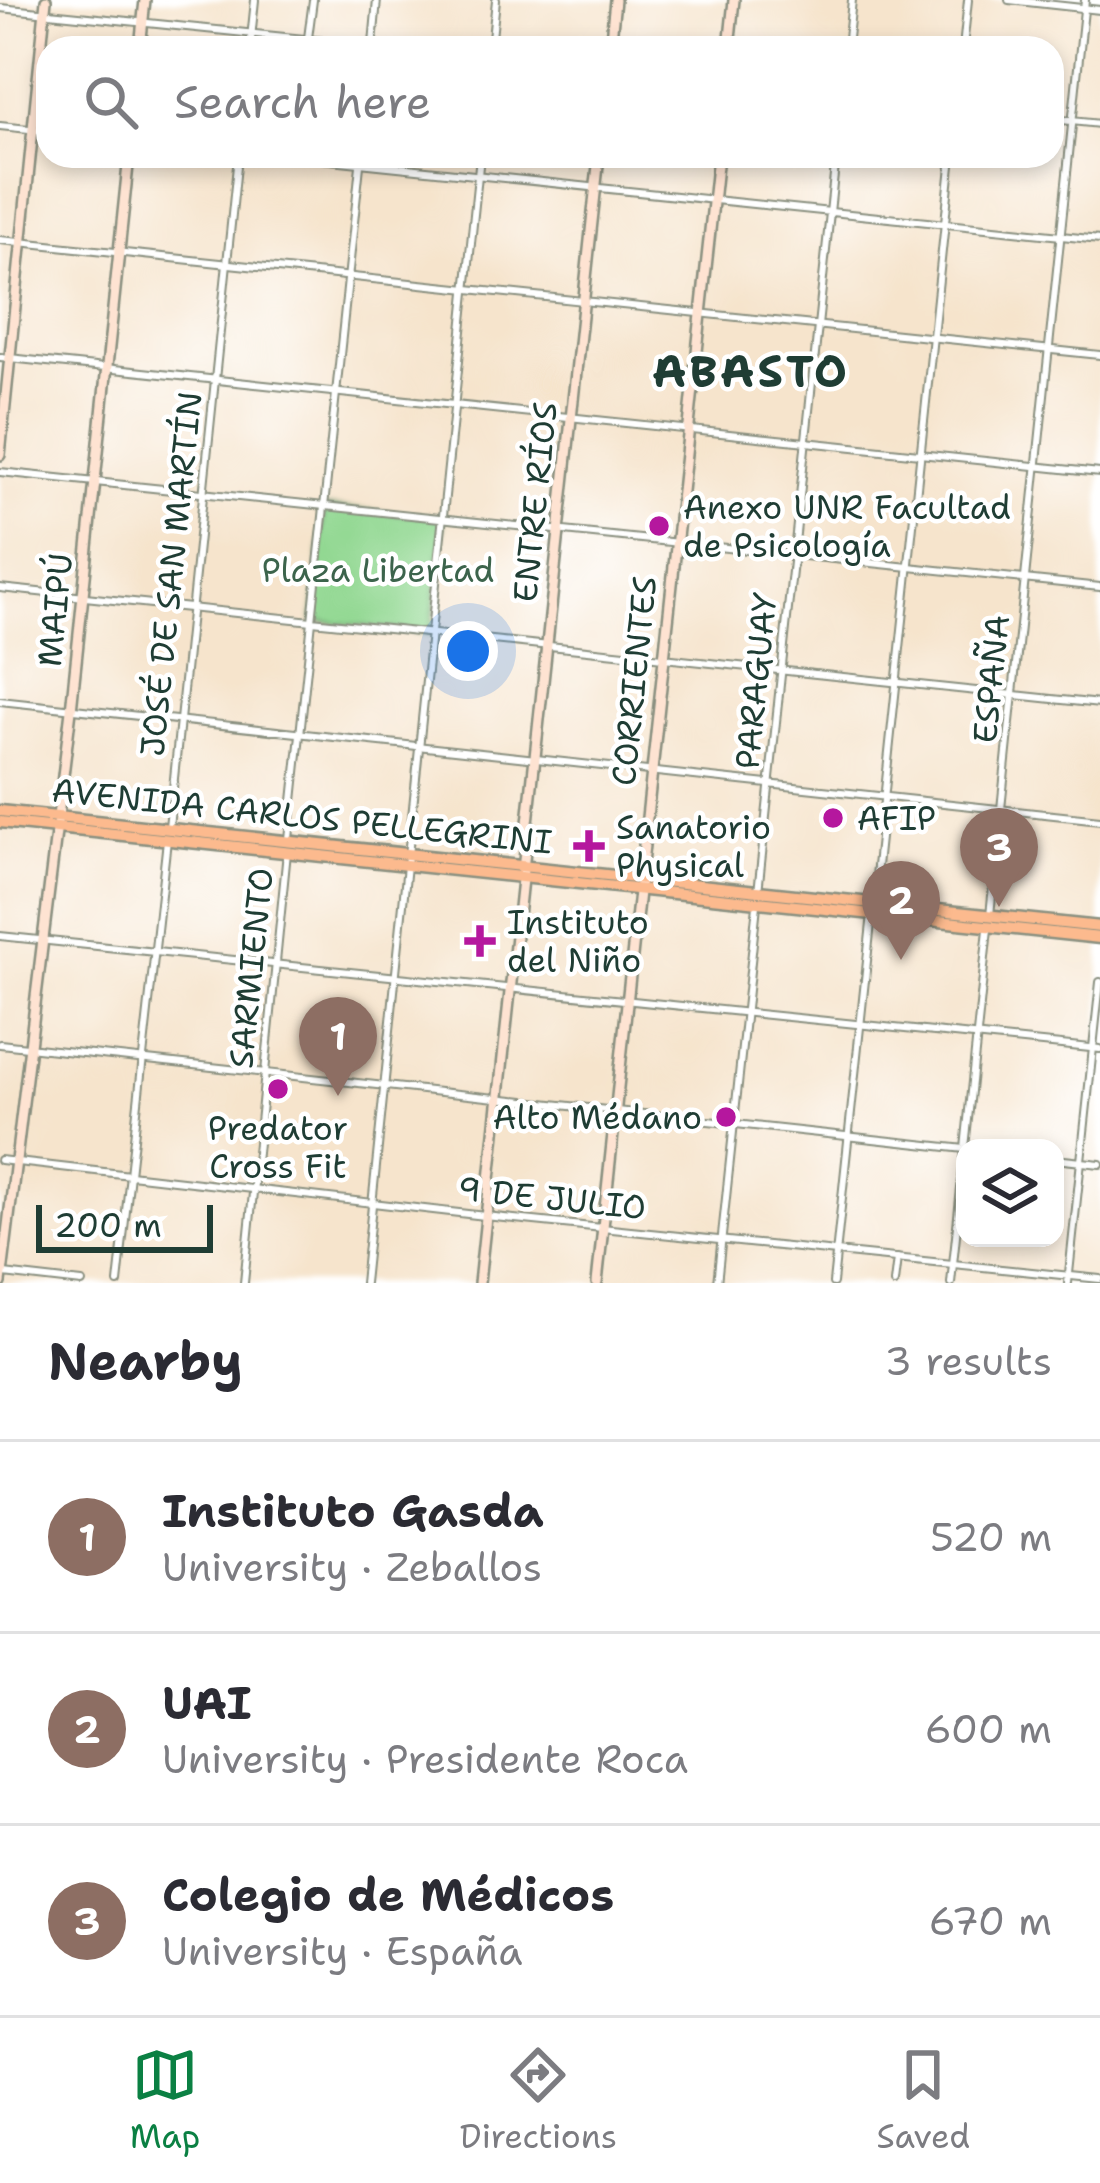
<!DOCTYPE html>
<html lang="en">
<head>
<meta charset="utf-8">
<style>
  body { margin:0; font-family:"Shantell Sans",sans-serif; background:#f2f2f3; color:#2b2b33 }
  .controls { position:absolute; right:36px; bottom:36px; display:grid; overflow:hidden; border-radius:24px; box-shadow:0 6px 18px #0003 }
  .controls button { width:108px; height:108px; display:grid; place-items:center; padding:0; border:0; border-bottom:3px solid #e1e1e2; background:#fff; color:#2b2b33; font:60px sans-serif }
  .scale { position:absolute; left:36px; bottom:30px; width:177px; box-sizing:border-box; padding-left:12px; border:6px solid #1f3d34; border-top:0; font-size:33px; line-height:42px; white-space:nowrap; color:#1f3d34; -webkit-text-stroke:9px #fff; paint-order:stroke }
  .you { position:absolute; left:468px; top:651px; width:42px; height:42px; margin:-30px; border:9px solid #fff; border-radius:50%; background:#1a73e8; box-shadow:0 0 0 18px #1a73e833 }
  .badge { display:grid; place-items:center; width:78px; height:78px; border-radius:50%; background:#0b8043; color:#fff; font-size:39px; font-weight:700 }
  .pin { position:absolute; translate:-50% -99px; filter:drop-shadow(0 3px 6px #0008) }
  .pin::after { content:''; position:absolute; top:63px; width:42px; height:36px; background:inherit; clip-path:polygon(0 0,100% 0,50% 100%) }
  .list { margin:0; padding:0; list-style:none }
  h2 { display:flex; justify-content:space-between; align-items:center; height:156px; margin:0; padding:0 48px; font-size:51px }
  h2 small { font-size:39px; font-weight:400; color:#7c7c81 }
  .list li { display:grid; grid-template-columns:78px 1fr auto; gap:36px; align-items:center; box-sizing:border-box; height:192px; padding:0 48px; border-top:3px solid #e1e1e2 }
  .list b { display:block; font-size:45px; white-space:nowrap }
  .list p { margin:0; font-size:39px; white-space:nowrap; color:#7c7c81 }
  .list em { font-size:39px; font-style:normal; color:#7c7c81 }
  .icon { flex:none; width:66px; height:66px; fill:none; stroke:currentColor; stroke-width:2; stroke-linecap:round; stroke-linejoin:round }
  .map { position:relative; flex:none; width:1100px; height:1283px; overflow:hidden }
  .search { position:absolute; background:#fff; box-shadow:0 6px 18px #0003; left:36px; right:36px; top:36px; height:132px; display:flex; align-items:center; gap:30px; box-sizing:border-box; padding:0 42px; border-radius:36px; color:#7c7c81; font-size:45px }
  .sheet { height:732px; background:#fff }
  nav { display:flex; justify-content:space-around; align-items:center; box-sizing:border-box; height:168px; border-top:3px solid #e1e1e2; background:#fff; font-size:33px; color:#7c7c81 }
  nav a { display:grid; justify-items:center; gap:6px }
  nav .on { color:#0b8043 }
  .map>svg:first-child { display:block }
</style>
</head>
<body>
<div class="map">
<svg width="1100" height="1283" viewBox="0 0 1100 1283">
  <rect width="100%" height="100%" fill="#fff"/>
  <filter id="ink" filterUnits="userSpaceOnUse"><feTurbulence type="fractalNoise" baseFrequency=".00833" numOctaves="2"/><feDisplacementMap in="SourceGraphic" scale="24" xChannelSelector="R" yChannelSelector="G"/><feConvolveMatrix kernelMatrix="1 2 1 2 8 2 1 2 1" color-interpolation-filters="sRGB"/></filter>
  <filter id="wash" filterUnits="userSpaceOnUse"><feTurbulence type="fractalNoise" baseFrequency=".004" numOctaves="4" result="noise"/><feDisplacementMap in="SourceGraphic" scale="48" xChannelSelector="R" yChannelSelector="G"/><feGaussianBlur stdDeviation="2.7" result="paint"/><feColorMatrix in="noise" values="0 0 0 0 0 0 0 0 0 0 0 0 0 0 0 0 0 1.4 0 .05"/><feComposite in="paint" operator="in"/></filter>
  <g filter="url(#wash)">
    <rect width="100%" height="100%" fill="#f6e4cc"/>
    <!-- green -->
    <path fill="#92d892" stroke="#588a63" stroke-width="3" d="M324,507L444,517L432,634L313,621Z"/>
  </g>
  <g filter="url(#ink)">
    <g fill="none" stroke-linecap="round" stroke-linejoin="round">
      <defs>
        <g id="minor">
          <path d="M1009,0L1100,10"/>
          <path d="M0,8L393,48"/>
          <path d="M308,38L313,0"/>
          <path d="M373,44L377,0"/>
          <path d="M250,48L255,0"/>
          <path d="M491,48L496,0"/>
          <path d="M847,48L852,0"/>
          <path d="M963,48L968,0"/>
          <path d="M1052,119L1100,124"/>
          <path d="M0,126L48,131"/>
          <path d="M292,156L1100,240"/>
          <path d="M0,240L1100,355"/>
          <path d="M0,357L1100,473"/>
          <path d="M0,472L1100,587"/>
          <path d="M0,588L1100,704"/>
          <path d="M0,701L1100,820"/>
          <path d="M169,827L238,156"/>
          <path d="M289,839L361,156"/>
          <path d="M758,892L836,156"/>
          <path d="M990,915L1085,0"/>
          <path d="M0,936L1100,1049"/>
          <path d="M0,1044L965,1149"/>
          <path d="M965,1148L988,929"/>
          <path d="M1055,1159L1100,1164"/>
          <path d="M0,1160L485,1216L1100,1279"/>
          <path d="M4,1274L82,1283"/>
          <path d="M118,1283L167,840"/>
          <path d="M244,1283L287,852"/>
          <path d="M364,1283L480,156"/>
          <path d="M717,1283L757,905"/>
          <path d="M833,1283L952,156"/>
          <path d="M894,1283L897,1258"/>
          <path d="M951,1283L965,1150"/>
          <path d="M1068,1283L1100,982"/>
        </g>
        <g id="secondary">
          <path d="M140,48L145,0"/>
          <path d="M610,48L615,0"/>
          <path d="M729,48L734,0"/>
          <path d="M0,455L46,0"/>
          <path d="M1,1283L71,710L129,156"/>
          <path d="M479,1283L599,156"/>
          <path d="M597,1283L718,156"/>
        </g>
        <g id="primary">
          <path d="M0,811L1100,927"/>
          <path d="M0,822L1100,938"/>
        </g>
      </defs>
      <!-- minor casing -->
      <use href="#minor" stroke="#8a9080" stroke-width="10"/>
      <!-- secondary casing -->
      <use href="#secondary" stroke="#8a9080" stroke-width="14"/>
      <!-- primary casing -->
      <use href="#primary" stroke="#8a9080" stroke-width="15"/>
      <!-- minor -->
      <use href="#minor" stroke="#fff" stroke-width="6"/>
      <!-- secondary -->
      <use href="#secondary" stroke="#fee3d2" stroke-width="9"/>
      <!-- primary -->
      <use href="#primary" stroke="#fcba8e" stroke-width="10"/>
    </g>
  </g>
  <!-- markers -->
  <g fill="#b5179e" stroke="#fff" stroke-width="4.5">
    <circle cx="659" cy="526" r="12"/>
    <circle cx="833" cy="818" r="12"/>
    <path d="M583 828h12v12h12v12h-12v12h-12v-12h-12v-12h12z"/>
    <path d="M474 923h12v12h12v12h-12v12h-12v-12h-12v-12h12z"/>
    <circle cx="278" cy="1089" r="12"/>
    <circle cx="726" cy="1117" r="12"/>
  </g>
  <g text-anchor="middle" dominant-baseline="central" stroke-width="9" stroke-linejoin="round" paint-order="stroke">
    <!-- street labels -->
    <g font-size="33" fill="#1f3d34" stroke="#fff">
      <text transform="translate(535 502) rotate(-84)">ENTRE RÍOS</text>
      <text transform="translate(171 574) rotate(-84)">JOSÉ DE SAN MARTÍN</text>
      <text transform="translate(55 610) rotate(-84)">MAIPÚ</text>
      <text transform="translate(991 679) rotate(-84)">ESPAÑA</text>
      <text transform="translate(634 681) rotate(-84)">CORRIENTES</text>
      <text transform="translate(756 681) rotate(-84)">PARAGUAY</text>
      <text transform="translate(302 816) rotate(6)">AVENIDA CARLOS PELLEGRINI</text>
      <text transform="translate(251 968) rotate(-84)">SARMIENTO</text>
      <text transform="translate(552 1198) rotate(6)">9 DE JULIO</text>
    </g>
    <!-- poi labels -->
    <g font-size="33" fill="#1f3d34" stroke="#fff" text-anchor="start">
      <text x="683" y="507">Anexo UNR Facultad<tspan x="683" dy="38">de Psicología</tspan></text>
      <text x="857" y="818">AFIP</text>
      <text x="616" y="827">Sanatorio<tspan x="616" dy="38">Physical</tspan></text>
      <text x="507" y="922">Instituto<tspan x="507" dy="38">del Niño</tspan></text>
      <text x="702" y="1117" text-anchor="end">Alto Médano</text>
      <text x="278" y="1128" text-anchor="middle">Predator<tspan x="278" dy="38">Cross Fit</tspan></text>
    </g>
    <!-- park labels -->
    <g font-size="33" fill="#3c644c" stroke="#fff">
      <text x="378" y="570">Plaza Libertad</text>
    </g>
    <!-- district labels -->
    <g font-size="45" font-weight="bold" letter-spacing="3" fill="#1f3d34" stroke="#fff">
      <text x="751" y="371">ABASTO</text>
    </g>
  </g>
</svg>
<div class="controls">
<button><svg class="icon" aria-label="layers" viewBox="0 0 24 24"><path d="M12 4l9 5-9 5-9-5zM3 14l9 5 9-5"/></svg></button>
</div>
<div class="scale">200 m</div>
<div class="you"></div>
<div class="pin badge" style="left:338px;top:1096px;background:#8d6e63">1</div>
<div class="pin badge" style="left:901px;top:960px;background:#8d6e63">2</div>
<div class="pin badge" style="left:999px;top:907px;background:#8d6e63">3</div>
<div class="search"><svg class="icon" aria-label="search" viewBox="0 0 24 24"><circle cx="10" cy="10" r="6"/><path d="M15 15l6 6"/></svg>Search here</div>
</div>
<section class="sheet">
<h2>Nearby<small>3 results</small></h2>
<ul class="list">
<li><span class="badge" style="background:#8d6e63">1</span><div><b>Instituto Gasda</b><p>University · Zeballos</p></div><em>520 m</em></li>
<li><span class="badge" style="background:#8d6e63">2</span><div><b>UAI</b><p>University · Presidente Roca</p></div><em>600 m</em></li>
<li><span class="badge" style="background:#8d6e63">3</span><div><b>Colegio de Médicos</b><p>University · España</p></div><em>670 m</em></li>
</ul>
</section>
<nav>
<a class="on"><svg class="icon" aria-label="map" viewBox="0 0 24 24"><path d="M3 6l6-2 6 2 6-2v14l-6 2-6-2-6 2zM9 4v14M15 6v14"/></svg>Map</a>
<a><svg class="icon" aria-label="directions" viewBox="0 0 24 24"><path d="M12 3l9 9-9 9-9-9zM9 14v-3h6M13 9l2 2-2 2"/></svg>Directions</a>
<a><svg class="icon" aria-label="saved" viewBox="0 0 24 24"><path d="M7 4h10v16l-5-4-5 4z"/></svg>Saved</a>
</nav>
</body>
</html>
